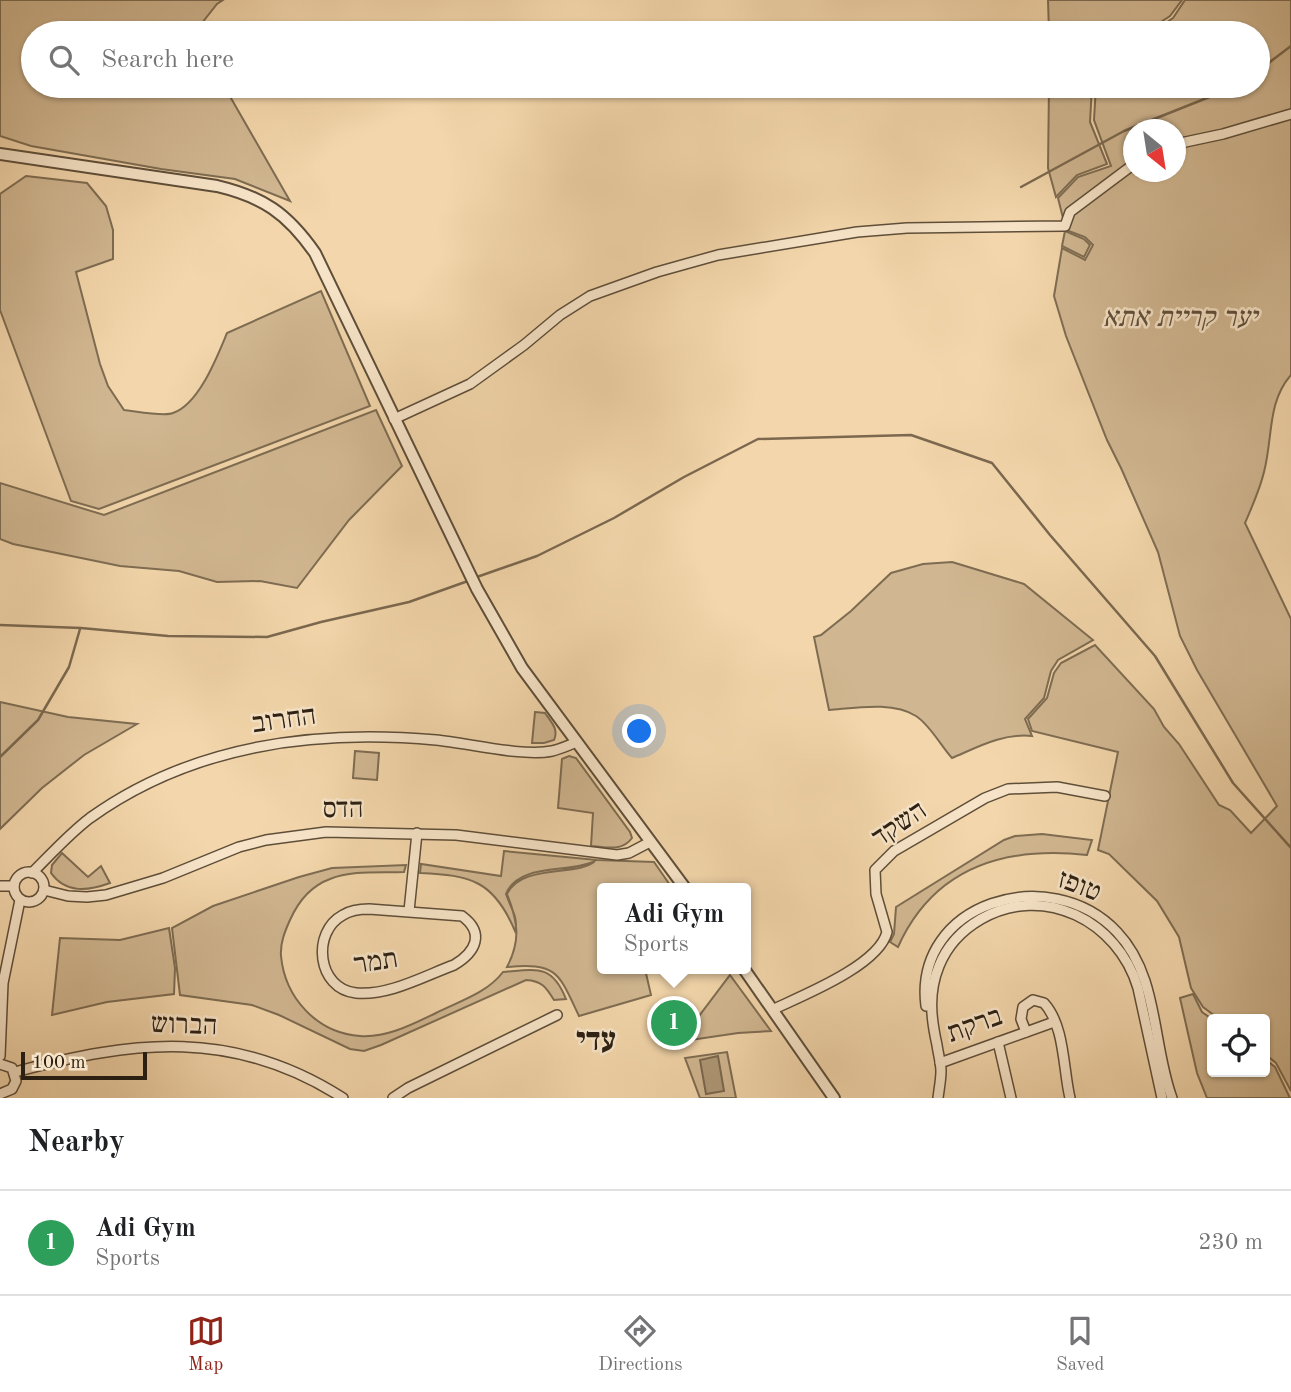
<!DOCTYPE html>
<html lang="en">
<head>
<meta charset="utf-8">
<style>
  body { margin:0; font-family:"Old Standard TT","Frank Ruhl Libre",serif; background:#f2f2f2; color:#202124 }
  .controls { position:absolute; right:21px; bottom:21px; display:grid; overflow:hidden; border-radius:7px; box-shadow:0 2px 5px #0004 }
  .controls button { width:63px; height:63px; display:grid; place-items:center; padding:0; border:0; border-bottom:2px solid #e0e0e0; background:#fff; color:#202124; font:35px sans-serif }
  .compass { position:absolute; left:1123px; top:119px; width:63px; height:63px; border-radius:50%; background:#fff; box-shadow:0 2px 5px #0004; rotate:150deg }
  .scale { position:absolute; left:21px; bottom:18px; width:126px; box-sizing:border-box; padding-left:7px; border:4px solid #2c2013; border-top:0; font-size:19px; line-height:24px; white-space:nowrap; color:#2c2013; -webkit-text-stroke:5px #f7e4c8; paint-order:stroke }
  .you { position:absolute; left:640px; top:732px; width:24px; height:24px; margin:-18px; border:5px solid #fff; border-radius:50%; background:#1a73e8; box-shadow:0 0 0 10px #1a73e833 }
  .badge { display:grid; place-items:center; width:46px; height:46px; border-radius:50%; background:#8f2418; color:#fff; font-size:23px; font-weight:700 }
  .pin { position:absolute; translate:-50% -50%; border:4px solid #fff; box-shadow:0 2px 7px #0006 }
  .popup { position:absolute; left:597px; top:883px; width:154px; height:91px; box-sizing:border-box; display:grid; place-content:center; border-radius:7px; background:#fff; filter:drop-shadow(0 2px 5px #0005); font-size:23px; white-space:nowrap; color:#757577 }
  .popup b { font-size:26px; color:#202124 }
  .popup::after { content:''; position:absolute; left:50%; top:100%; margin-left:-14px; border:14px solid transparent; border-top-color:#fff }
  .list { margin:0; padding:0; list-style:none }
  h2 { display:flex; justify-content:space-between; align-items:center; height:91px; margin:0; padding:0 28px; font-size:30px }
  h2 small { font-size:23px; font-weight:400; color:#757577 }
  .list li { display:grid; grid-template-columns:46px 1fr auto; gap:21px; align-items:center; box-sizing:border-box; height:105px; padding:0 28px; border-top:2px solid #e0e0e0 }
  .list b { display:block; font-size:26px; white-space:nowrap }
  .list p { margin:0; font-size:23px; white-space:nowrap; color:#757577 }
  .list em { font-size:23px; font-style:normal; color:#757577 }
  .icon { flex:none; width:38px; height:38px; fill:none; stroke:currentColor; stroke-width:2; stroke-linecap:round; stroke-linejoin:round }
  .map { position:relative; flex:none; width:1291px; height:1098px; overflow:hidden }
  .search { position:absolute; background:#fff; box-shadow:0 2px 5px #0004; left:21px; right:21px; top:21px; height:77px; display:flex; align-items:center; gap:18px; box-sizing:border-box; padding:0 24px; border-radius:38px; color:#757577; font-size:26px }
  .sheet { height:196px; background:#fff }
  nav { display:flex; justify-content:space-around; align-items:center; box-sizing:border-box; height:98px; border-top:2px solid #e0e0e0; background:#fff; font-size:19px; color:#757577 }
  nav a { display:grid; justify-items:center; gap:4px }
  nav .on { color:#8f2418 }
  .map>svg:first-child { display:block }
</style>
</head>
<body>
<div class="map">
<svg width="1291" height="1098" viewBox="0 0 1291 1098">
  <rect width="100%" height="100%" fill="#f3d6ab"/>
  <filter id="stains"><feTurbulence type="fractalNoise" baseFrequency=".00286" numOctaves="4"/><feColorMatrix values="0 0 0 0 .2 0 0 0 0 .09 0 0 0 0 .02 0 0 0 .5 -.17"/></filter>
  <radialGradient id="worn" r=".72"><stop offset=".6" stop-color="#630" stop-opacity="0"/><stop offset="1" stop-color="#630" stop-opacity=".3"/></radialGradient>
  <!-- green -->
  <g fill="#d1b791" stroke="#7e6c52" stroke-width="2" fill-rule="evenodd">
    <path d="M0,0H223L217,4L202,23L203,33H33V86H224L290,201L235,179L161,169L31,146L0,136Z"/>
    <path d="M1048,0H1182L1170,16L1144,33H1049Z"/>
    <path d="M1185,0H1291V375C1267,402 1273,438 1264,472C1260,489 1252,507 1245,523L1291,619V1091L1276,1063L1265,1054V1019H1219L1203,1007L1191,988L1179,937L1157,901L1109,854L1098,850L1118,752L1032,731L1028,719L1047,698L1054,673L1061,663L1095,645L1154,709L1164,727L1179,744L1219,805L1230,810L1251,833L1277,806L1197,670L1180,636L1158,552L1121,468L1107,440L1066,336L1054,296L1062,248L1085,260L1093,245L1085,237L1066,230L1058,198L1078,177L1111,166L1094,120L1096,86H1258V33H1151L1173,18ZM1134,130H1176V172H1134Z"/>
    <path d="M1049,86H1092L1090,122L1107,164L1077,175L1056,197L1048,168Z"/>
    <path d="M26,176L87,183L106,206L113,230V259L76,272L100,364L108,386L124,410C135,411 164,417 173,413C199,404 217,357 227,333L321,291L370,406L99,509L71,501L0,310V194Z"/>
    <path d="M1065,231L1084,239L1090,245L1084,257L1062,246Z"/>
    <path d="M376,410L402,466L349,520L297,588L260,581L217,582L179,571L120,566L13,544L0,539V483L104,515Z"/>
    <path d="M952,562L1024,584L1093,640L1058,660L1051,671L1044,698L1025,719L1032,736C1003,733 978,747 952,758C941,746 930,725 916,716C893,701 855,708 829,710L814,637L821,635L851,611L891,573L923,564Z"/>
    <path d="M0,702L68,717L137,724L84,755L42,788L0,829Z"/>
    <path d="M535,712L545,713C551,722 559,729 554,740L544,743H532Z"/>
    <path d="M355,751L379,753L377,780L353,778Z"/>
    <path d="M569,756L576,758L630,832L632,838C622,852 606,847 591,846L593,813L558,808L562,759Z"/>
    <path d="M1042,834L1092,840L1087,855C1005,846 934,867 898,947L890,942L894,934L896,907L1004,840L1015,836Z"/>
    <path d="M504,851L597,860L654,862L672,888H602V969H645L651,995L579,1016C559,974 558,962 507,967C521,940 518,922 507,894C522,863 578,877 595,861C570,874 519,862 506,894C510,906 519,919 515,931C494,881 471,875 420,873L421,864L501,876Z"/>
    <path d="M62,853L88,877L101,866L110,883C88,891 66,894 51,873L52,865Z"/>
    <path d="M406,865L404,872C380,873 352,870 330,879C311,886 298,902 290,920C285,931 280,943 281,956C285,998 317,1033 360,1036C387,1038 413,1024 436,1013C460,1001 487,993 503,972C537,969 552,964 566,999L554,1000C546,987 542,981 526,980L381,1045L364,1051L350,1049L279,1015L252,1005L180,995L172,928L213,906L299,877L332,868Z"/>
    <path d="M169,928L175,968L174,994L107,1002L52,1015L60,938L120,940Z"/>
    <path d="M730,975L771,1031L738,1033L684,1041L696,1020Z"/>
    <path d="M1193,994L1202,1012L1212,1019V1072H1265V1059L1275,1067L1290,1098H1207L1197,1073L1180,998Z"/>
    <path d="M727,1052L736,1098H700L685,1058Z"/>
  </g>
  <!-- water -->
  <path fill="#af9877" stroke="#7b684f" stroke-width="2" d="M718,1056L724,1091L706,1094L700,1060Z"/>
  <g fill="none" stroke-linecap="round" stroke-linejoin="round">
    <!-- stream -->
    <g stroke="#7b684f" stroke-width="2.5">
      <path d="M1258,71L1291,46"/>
      <path d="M1021,187L1124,131L1237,86"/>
      <path d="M474,578L537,556L614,518L684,477L758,439L911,435L992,463L1050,535L1155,656L1233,783L1291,848"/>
      <path d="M0,625L81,628L168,636L267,637L321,622L409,602L468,581"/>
      <path d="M0,757L38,720L69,667L80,629"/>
    </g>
    <defs>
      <g id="minor">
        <path d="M1176,144L1223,134L1291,114"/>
        <path d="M394,419L470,384L524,345L560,315L590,296L657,272L718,255L857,232L907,228L1065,226L1070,212L1134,164"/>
        <circle cx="29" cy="887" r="15"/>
        <path d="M32,873C51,854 69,834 90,818C192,745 313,729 436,740C468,743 522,757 552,751C561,749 569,745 577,742"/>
        <path d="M0,886H14"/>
        <path d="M44,890L68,896L87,897L106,895L163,878L239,847L266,840L326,832L456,835L617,855L629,853L650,842"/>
        <path d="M369,909L462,916C485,933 476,952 454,965C424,976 389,996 356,993C317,989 311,932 343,915C351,910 360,909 369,909Z"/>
        <path d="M409,911L417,833"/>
        <path d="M926,1006C913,903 1050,861 1117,932C1159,976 1152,1044 1172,1098"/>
        <path d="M774,1009C804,995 879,965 887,932L876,894L875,870L894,851L985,798L1008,789L1057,787L1105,796"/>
        <path d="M1026,1032L1021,1019L1023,1007L1033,1000L1044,1003C1065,1026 1063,1069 1070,1098"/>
        <path d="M998,1042L1011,1098"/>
        <path d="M0,1056L3,983L20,900"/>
        <path d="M940,1063L1054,1022"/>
        <path d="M0,1064L12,1068L16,1081L12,1089L0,1094"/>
        <path d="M15,1072C134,1040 234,1028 343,1098"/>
        <path d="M393,1098L408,1088L557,1015"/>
        <path d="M938,1098C939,1089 941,1080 941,1071C941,1063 938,1053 937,1045C931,1018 928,993 939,966C947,946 962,930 981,919C1044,883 1118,921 1138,988L1162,1098"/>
      </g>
      <g id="tertiary">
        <path d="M0,154L217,186C263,197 287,213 315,253L477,589L522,668L685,888"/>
        <path d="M744,969L834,1098"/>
      </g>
    </defs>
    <!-- minor casing -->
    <use href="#minor" stroke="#5e4e39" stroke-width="12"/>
    <!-- tertiary casing -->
    <use href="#tertiary" stroke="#5e4e39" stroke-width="14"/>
    <!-- minor -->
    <use href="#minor" stroke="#f7e4c8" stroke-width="9"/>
    <!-- tertiary -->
    <use href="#tertiary" stroke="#f7e4c8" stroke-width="10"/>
  </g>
  <g text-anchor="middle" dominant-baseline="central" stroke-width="5" stroke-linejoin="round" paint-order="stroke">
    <!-- park labels -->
    <g font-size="28" font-style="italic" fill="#5e4d39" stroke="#f7e4c8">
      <text x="1180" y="319">יער קריית אתא</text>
    </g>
    <!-- street labels -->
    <g font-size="28" fill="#2c2013" stroke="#f7e4c8">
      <text transform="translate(284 721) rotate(-8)">החרוב</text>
      <text transform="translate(343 810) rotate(-1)">הדס</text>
      <text transform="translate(900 825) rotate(-34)">השקד</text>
      <text transform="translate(1079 887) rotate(21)">טופז</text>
      <text transform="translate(376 963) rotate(-9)">תמר</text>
      <text transform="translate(184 1026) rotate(2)">הברוש</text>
      <text transform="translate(975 1026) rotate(-20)">ברקת</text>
    </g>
    <!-- quarter labels -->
    <g font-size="32" font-weight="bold" fill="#2c2013" stroke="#f7e4c8">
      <text x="596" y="1042">עדי</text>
    </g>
  </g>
  <rect width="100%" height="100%" filter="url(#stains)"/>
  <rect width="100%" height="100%" fill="url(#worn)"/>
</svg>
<div class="controls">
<button><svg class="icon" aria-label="locate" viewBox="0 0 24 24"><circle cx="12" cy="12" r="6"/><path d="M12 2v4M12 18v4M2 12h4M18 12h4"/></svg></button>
</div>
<svg class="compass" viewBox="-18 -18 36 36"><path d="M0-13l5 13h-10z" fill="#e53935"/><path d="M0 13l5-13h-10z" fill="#757577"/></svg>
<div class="scale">100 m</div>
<div class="you"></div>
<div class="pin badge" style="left:674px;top:1023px;background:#2e9e5b">1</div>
<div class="popup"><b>Adi Gym</b>Sports</div>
<div class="search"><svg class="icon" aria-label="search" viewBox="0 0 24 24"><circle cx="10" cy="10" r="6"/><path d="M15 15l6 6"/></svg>Search here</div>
</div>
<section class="sheet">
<h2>Nearby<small></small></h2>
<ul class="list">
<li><span class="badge" style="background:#2e9e5b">1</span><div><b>Adi Gym</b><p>Sports</p></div><em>230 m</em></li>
</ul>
</section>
<nav>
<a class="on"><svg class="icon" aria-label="map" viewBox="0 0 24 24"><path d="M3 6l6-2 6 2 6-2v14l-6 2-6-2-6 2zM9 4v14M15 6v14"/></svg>Map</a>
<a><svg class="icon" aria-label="directions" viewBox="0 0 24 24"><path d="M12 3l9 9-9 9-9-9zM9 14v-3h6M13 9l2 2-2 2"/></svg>Directions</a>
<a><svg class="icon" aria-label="saved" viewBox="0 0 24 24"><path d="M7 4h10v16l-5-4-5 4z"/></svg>Saved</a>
</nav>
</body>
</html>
